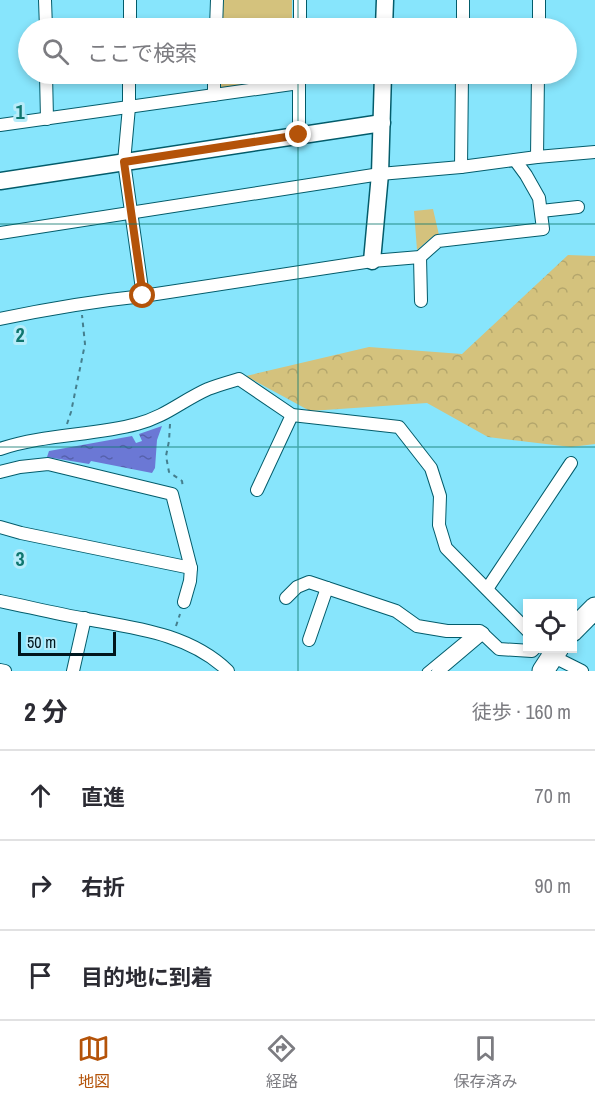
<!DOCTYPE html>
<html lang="ja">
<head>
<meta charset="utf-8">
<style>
  body { margin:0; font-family:"Archivo Narrow","Noto Sans JP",sans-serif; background:#f2f2f3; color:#2b2b33 }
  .controls { position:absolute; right:18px; bottom:18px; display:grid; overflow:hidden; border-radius:0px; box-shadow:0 3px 9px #0003 }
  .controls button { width:54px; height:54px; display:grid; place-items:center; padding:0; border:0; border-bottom:2px solid #e1e1e2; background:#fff; color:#2b2b33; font:30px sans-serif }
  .scale { position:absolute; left:18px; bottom:15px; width:98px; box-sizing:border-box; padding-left:6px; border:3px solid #00161d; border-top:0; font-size:16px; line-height:21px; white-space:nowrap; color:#00161d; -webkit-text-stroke:4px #b7ecfa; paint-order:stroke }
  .stop { position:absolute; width:18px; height:18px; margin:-14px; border:4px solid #b45309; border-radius:50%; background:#fff }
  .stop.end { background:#b45309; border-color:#fff; box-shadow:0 2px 6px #0008 }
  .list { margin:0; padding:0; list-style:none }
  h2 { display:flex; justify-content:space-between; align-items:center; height:78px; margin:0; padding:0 24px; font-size:26px }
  h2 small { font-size:20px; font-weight:400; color:#7c7c81 }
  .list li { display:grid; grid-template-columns:39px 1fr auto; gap:18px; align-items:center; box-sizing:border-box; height:90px; padding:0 24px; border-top:2px solid #e1e1e2 }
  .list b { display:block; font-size:22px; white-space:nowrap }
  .list em { font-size:20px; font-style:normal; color:#7c7c81 }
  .icon { flex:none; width:33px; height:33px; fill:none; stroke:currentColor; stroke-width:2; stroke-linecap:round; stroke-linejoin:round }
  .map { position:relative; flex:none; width:595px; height:671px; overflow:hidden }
  .search { position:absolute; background:#fff; box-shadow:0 3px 9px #0003; left:18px; right:18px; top:18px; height:66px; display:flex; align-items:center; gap:15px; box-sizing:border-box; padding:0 21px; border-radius:33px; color:#7c7c81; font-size:22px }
  .sheet { height:348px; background:#fff }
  nav { display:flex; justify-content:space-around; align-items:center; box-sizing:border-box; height:84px; border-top:2px solid #e1e1e2; background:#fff; font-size:16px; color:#7c7c81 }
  nav a { display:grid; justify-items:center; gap:3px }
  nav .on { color:#b45309 }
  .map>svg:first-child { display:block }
</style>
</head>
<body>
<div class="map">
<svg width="595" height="671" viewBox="0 0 595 671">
  <defs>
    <pattern id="forest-crowns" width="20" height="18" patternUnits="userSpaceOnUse" patternTransform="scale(1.5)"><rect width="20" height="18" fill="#d4c27d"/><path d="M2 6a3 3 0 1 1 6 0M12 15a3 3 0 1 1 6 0" fill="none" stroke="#b4a66c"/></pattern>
    <pattern id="water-ripples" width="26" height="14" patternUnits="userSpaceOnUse" patternTransform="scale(1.5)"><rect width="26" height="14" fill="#6b78d5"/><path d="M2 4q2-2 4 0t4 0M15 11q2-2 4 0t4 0" fill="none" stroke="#5661ac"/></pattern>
  </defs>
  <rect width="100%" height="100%" fill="#87e5fc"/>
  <!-- forest -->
  <path fill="url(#forest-crowns)" d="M568,255L595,256V444L571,447L488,437L427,403L310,411L246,376L369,347L462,354Z"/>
  <!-- park -->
  <g fill="#d4c27d">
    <path d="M221,0H292V28H220Z"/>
    <path d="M220,74H291V80L219,88Z"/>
    <path d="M433,209L439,235L432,237L417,250L414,211Z"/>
  </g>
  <!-- water -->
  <path fill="url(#water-ripples)" d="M162,426L157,440L155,468L152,473L91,461L89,464L47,457L49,451L132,436L136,443L142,441L139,434Z"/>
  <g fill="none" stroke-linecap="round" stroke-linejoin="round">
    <defs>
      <path id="lane" d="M426,671L472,633"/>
      <g id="street">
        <path d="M45,0L46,28"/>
        <path d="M130,28V0"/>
        <path d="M216,28L217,0"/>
        <path d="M300,28V0"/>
        <path d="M463,28V0"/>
        <path d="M539,28V0"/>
        <path d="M46,74L47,119"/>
        <path d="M129,74V107L124,162L143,296"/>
        <path d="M214,95V74"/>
        <path d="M0,125L299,83"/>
        <path d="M299,135V74"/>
        <path d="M537,157L538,74"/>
        <path d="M461,167L462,74"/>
        <path d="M541,211L578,207"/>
        <path d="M0,233L380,174L461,167L537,157L595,152"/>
        <path d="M420,257L421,301"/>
        <path d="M0,319C47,309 95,301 143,296L372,261L420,257L438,241L543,229L539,198L526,175L515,160"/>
        <path d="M0,449C44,434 92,436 137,424C165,417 183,400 208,389C218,385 229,382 239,379L292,415L399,427L431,468L440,496L439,525L446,548L528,631"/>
        <path d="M0,472L20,467L48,464L172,494L191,568L190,581L184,602"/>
        <path d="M257,490L292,415"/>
        <path d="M0,527L21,533L191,568"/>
        <path d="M487,589L571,463"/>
        <path d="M286,598L297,587L309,582L396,611L417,626L447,631H480L499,649L532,651L535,648"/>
        <path d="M0,601C29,607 58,614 86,619C136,628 190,634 228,671"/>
        <path d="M309,640L327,588"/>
        <path d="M545,648L552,656L582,671"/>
        <path d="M0,670L5,671"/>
        <path d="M73,671L85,618"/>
        <path d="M438,671L483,633"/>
      </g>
      <g id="secondary">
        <path d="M384,28L385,0"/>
        <path d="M0,181L382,123"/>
        <path d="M372,261L380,174L383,74"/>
      </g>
      <g id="highway">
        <path d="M572,631L595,608"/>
        <path d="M543,671L558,648"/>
      </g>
    </defs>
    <!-- lane casing -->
    <use href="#lane" stroke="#035c6b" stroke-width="8"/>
    <!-- street casing -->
    <use href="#street" stroke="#035c6b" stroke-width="14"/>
    <!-- secondary casing -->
    <use href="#secondary" stroke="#035c6b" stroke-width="19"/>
    <!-- highway casing -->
    <use href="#highway" stroke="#035c6b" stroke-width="23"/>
    <!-- path -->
    <g stroke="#457f8e" stroke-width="2" stroke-dasharray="4.5 4.5" stroke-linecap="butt">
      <path d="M67,424L71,412L85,344L82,315"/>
      <path d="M170,424L169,441L166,456L169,472L182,481L183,488"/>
      <path d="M176,626L180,614"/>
    </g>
    <!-- lane -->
    <use href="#lane" stroke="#fff" stroke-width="6"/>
    <!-- street -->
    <use href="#street" stroke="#fff" stroke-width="12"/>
    <!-- secondary -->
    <use href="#secondary" stroke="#fff" stroke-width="16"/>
    <!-- highway -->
    <use href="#highway" stroke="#fff" stroke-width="21"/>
  </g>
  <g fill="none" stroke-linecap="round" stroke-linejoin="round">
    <!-- route -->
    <path stroke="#b45309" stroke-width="8" d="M143,296L124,162L299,135"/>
  </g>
  <!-- grid -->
  <path fill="none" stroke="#0f766e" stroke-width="1.5" stroke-opacity="0.55" d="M298,0V28M298,74V671M0,224H595M0,447H595"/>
  <g font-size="20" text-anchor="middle" font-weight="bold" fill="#0f766e" stroke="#b7ecfa" stroke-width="6" stroke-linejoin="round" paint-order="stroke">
    <text x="20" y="119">1</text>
    <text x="20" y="342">2</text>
    <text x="20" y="566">3</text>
  </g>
</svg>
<div class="controls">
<button><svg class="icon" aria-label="locate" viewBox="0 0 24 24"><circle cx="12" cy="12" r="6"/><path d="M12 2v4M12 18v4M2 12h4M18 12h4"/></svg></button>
</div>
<div class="scale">50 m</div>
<div class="stop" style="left:143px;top:296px"></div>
<div class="stop end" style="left:299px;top:135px"></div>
<div class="search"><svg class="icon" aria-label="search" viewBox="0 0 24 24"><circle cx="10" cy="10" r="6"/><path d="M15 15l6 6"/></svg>ここで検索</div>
</div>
<section class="sheet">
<h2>2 分<small>徒歩 · 160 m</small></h2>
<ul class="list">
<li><svg class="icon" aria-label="ahead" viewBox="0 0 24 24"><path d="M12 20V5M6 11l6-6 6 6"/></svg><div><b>直進</b></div><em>70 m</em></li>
<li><svg class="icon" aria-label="right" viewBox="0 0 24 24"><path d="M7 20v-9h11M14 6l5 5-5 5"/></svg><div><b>右折</b></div><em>90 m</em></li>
<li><svg class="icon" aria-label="arrive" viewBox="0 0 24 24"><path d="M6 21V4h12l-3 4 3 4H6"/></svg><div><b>目的地に到着</b></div></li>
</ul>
</section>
<nav>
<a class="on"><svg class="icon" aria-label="map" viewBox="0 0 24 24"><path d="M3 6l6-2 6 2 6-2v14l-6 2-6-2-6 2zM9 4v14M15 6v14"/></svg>地図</a>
<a><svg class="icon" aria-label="directions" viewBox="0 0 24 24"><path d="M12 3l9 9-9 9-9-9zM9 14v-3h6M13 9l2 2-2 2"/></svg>経路</a>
<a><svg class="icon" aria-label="saved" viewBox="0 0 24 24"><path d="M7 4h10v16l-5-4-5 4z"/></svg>保存済み</a>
</nav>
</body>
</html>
